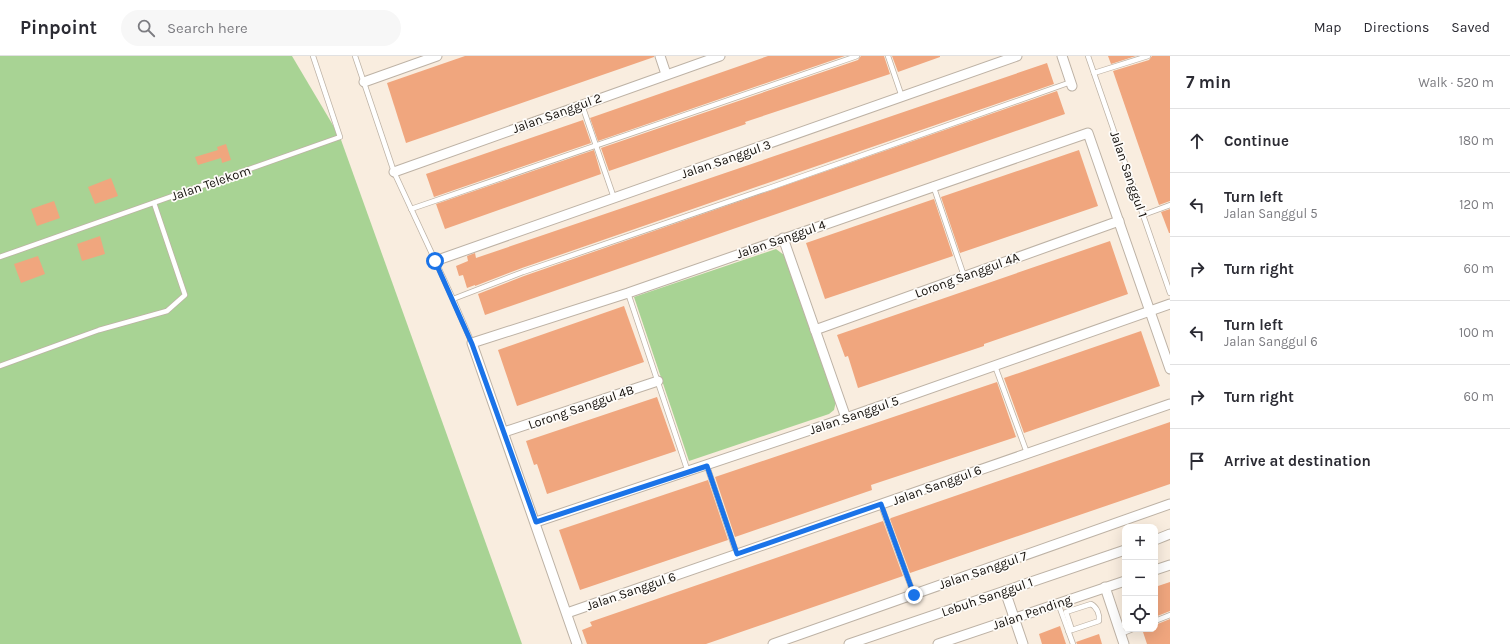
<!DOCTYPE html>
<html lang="en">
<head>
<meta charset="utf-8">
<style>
  body { margin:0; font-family:Karla,sans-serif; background:#f7f7f7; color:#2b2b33 }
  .controls { position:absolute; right:12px; bottom:12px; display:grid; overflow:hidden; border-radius:8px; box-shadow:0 4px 16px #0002 }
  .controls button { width:36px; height:36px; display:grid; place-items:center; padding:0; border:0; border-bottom:1px solid #e1e1e2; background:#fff; color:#2b2b33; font:20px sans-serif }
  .stop { position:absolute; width:12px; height:12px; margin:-9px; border:3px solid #1a73e8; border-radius:50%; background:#fff }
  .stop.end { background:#1a73e8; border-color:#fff; box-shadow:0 1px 4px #0008 }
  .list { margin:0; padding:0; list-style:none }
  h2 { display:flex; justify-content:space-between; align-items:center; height:52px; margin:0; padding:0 16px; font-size:17px }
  h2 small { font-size:13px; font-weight:400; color:#7c7c81 }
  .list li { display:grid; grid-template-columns:26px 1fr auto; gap:12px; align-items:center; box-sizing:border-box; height:64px; padding:0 16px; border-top:1px solid #e1e1e2 }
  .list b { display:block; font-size:15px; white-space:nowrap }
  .list p { margin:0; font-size:13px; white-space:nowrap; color:#7c7c81 }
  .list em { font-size:13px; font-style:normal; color:#7c7c81 }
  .icon { flex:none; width:22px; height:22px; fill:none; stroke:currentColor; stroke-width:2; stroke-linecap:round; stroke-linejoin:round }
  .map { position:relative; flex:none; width:1170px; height:588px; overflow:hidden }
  header { display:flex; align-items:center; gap:24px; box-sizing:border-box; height:56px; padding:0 20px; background:#fff; border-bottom:1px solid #e1e1e2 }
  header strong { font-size:19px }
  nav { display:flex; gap:22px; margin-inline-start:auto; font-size:14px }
  .search { width:280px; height:36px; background:#f7f7f7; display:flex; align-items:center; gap:10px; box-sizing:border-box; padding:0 14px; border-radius:22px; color:#7c7c81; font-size:15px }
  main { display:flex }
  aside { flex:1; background:#fff }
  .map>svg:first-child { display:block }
</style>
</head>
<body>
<header>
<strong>Pinpoint</strong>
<div class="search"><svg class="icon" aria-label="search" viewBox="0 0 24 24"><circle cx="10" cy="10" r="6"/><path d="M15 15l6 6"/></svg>Search here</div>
<nav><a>Map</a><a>Directions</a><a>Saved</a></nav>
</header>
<main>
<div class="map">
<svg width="1170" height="588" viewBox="0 0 1170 588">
  <rect width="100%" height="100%" fill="#f9eddf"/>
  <!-- green -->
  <g fill="#a8d394">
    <path d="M0,0H292L340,81L522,588H0Z"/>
    <path d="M776,193L784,199L836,345L834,354L829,358L689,405L634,241Z"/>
  </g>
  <!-- building -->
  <g fill="#f0a67e">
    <path d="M465,0H654V1L406,87L387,27Z"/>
    <path d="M768,0H845L598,85L590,62Z"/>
    <path d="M861,0H884L890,18L745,66L746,68L609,115L601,92L858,4Z"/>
    <path d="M892,0H940V1L898,16Z"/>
    <path d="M1108,0H1136L1111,8Z"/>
    <path d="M1152,0H1170V145L1159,149L1113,15L1149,4Z"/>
    <path d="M1047,7L1054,28L522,212L475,230V229L467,232L463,219L459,220L456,210L468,205L467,200L475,197L476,202Z"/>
    <path d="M1057,35L1065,58L485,259L478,238L524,220Z"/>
    <path d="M583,64L591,87L434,141L426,118Z"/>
    <path d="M226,88L231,104L222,107L221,102L198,109L195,101L218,94L217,91Z"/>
    <path d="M594,94L601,118L445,173L436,148Z"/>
    <path d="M1079,94L1098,150L960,197L941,141Z"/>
    <path d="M111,122L118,140L95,148L88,131Z"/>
    <path d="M934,143L953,200L825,243L806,187Z"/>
    <path d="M54,145L60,162L37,170L31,153Z"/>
    <path d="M1170,153V177H1169L1161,156Z"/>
    <path d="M100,180L105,198L82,205L77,188Z"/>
    <path d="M1110,185L1128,238L984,288V290L858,332L848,300L845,301L837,279Z"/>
    <path d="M38,200L45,218L21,227L14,208Z"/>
    <path d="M624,250L644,306L517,350L498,294Z"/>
    <path d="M1141,275L1160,330L1024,377L1004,322Z"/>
    <path d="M997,326L1016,381L871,429L872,434L735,481L715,421Z"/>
    <path d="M657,341L676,395L547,438L537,408L534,409L526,385Z"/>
    <path d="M1170,366V428L910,517L890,463L891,462Z"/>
    <path d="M708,424L728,484L580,534L559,474Z"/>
    <path d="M883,465L903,520L706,588H587L582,574L592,570L590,566Z"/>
    <path d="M1170,526V555L1155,561V531Z"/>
    <path d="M1170,563V588H1147L1143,576L1155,573V569Z"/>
    <path d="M1060,570L1066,588H1042L1039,578Z"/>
    <path d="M1099,578L1102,588H1077L1076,586Z"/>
  </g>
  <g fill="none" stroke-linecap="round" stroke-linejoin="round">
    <defs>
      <g id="lane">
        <path d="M355,0L394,116L453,243L472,287"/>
        <path d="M888,0L902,41"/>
        <path d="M1088,0L1170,237"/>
        <path d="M1094,17L1148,0"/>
        <path d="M582,49L614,142"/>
        <path d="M933,129L964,220"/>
        <path d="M411,153L857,0"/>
        <path d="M1143,159L1170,149"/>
        <path d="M0,201L340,81L313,0"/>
        <path d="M628,237L688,416"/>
        <path d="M453,243L523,216L772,131L1071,26"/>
        <path d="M0,310L99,274L167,255L185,239L154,147"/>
        <path d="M995,310L1027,397"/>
        <path d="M707,410L737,499"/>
        <path d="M881,449L914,539"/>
        <path d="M1058,547L1073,588"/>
        <path d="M1155,565L1170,559"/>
        <path d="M1068,575L1072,574L1099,565C1100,559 1097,551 1091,548L1066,556L1072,574"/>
        <path d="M1121,578L1133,573"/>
      </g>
      <g id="street">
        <path d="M660,0L666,18"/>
        <path d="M1062,0L1072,30"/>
        <path d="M364,26L437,0"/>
        <path d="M394,116L720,0"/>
        <path d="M783,182L846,362"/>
        <path d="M435,205L1017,0"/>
        <path d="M815,274L1119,165"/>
        <path d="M504,376L658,325"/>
        <path d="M536,466L846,362L1170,248"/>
        <path d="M1155,484L1170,478"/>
        <path d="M1155,514L1170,509"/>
        <path d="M1105,531L1124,588"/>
        <path d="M1005,535L1023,588"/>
        <path d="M567,557L1170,348"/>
        <path d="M577,588L472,287L628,237L1088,77L1170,313"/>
        <path d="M773,588L1170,448"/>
        <path d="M849,588L1125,494"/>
        <path d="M938,588L1125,525"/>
      </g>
    </defs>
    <!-- lane casing -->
    <use href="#lane" stroke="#bdb2a5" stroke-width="6"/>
    <!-- street casing -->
    <use href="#street" stroke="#bdb2a5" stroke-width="11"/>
    <!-- lane -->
    <use href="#lane" stroke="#fff" stroke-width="4.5"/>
    <!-- street -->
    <use href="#street" stroke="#fff" stroke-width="9"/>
  </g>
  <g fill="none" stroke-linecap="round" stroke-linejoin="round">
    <!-- route -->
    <path stroke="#1a73e8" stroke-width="5" d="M435,205L472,288L536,466L707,410L737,498L881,448L914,539"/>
  </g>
  <g text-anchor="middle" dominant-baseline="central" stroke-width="3.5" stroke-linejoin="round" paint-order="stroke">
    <!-- street labels -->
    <g font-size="13" fill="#130f0b" stroke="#fefcf9">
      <text transform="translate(557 57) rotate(-20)">Jalan Sanggul 2</text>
      <text transform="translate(726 103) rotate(-19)">Jalan Sanggul 3</text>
      <text transform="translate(1129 118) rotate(71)">Jalan Sanggul 1</text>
      <text transform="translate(211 127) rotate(-19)">Jalan Telekom</text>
      <text transform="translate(781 183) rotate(-19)">Jalan Sanggul 4</text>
      <text transform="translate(967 219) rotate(-20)">Lorong Sanggul 4A</text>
      <text transform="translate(581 351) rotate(-19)">Lorong Sanggul 4B</text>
      <text transform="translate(854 359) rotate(-19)">Jalan Sanggul 5</text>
      <text transform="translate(937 429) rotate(-20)">Jalan Sanggul 6</text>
      <text transform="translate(983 514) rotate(-19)">Jalan Sanggul 7</text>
      <text transform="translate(631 535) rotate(-19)">Jalan Sanggul 6</text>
      <text transform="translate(987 541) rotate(-19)">Lebuh Sanggul 1</text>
      <text transform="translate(1032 556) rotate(-19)">Jalan Pending</text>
    </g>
  </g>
</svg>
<div class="controls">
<button>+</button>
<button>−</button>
<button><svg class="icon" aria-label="locate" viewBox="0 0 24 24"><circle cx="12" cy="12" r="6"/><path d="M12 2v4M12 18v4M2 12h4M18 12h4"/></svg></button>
</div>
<div class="stop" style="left:435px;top:205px"></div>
<div class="stop end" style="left:914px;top:539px"></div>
</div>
<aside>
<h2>7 min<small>Walk · 520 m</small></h2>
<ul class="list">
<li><svg class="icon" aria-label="ahead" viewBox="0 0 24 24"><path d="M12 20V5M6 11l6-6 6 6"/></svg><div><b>Continue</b></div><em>180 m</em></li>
<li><svg class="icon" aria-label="left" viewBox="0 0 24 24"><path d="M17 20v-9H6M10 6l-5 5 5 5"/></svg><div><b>Turn left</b><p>Jalan Sanggul 5</p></div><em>120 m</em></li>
<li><svg class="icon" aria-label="right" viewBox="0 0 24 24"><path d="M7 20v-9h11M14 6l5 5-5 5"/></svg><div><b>Turn right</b></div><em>60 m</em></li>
<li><svg class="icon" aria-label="left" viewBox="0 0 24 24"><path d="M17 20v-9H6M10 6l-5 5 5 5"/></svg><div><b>Turn left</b><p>Jalan Sanggul 6</p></div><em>100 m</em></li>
<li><svg class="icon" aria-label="right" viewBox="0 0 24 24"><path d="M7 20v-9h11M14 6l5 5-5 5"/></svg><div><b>Turn right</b></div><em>60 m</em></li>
<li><svg class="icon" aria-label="arrive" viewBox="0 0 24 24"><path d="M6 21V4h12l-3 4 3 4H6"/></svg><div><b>Arrive at destination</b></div></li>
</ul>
</aside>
</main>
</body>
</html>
